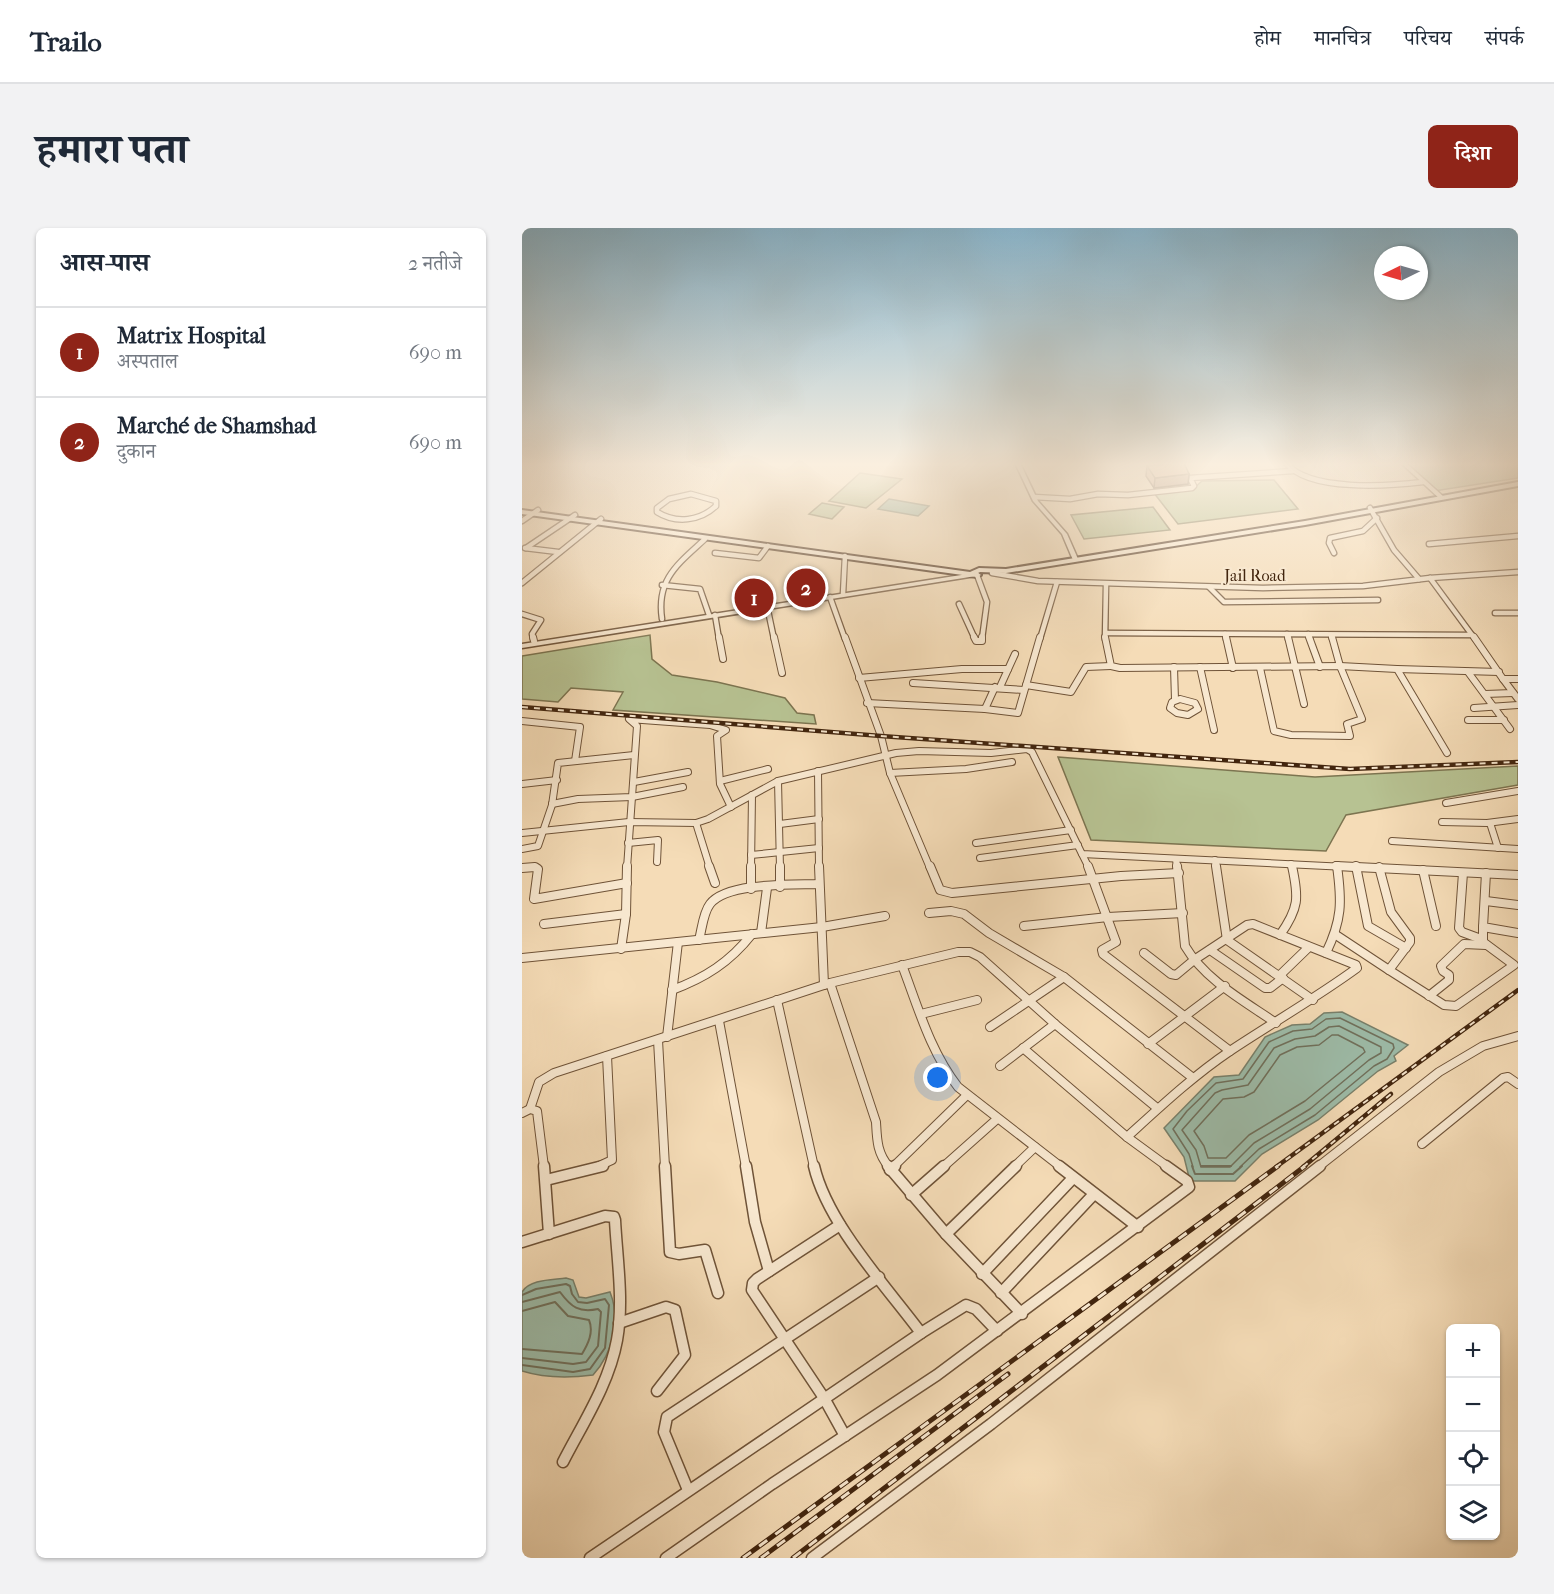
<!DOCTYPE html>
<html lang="hi">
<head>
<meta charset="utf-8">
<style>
  body { margin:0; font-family:"IM FELL French Canon","Noto Serif Devanagari",serif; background:#f2f2f3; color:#1f2937 }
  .controls { position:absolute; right:18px; bottom:18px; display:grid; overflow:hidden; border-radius:9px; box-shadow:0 2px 4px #0004 }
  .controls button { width:54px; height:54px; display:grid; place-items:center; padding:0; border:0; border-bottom:2px solid #e0e1e3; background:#fff; color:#1f2937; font:30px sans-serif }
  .compass { position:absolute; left:852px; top:18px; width:54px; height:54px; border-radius:50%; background:#fff; box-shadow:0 2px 4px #0004; rotate:265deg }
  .you { position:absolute; left:416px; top:850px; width:21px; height:21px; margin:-15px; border:4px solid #fff; border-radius:50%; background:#1a73e8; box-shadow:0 0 0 9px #1a73e833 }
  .badge { display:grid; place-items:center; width:39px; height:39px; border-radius:50%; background:#8f2418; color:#fff; font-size:20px; font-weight:700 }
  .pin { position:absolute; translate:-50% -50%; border:3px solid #fff; box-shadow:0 2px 6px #0006 }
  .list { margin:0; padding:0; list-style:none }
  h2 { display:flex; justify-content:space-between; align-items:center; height:78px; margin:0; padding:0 24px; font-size:26px }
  h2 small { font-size:20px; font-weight:400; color:#747a83 }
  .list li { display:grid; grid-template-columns:39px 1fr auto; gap:18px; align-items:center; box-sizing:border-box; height:90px; padding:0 24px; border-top:2px solid #e0e1e3 }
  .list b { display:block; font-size:22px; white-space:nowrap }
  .list p { margin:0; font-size:20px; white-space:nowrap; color:#747a83 }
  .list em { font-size:20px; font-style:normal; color:#747a83 }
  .icon { flex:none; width:33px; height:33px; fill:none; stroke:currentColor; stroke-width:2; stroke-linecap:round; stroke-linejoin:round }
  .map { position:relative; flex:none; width:996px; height:1330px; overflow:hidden; border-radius:9px }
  header { display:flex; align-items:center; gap:36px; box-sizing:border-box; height:84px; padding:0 30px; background:#fff; border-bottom:2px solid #e0e1e3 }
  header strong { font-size:28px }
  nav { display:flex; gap:33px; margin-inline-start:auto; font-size:21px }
  .intro { display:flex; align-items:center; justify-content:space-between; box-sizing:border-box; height:144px; padding:0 36px }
  h1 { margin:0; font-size:42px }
  .button { padding:15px 27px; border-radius:9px; background:#8f2418; color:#fff; font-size:21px; font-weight:700 }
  main { display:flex; gap:36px; padding:0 36px }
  aside { flex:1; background:#fff; border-radius:9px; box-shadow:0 2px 4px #0004 }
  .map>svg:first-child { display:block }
</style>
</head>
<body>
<header>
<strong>Trailo</strong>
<nav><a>होम</a><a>मानचित्र</a><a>परिचय</a><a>संपर्क</a></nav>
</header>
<div class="intro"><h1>हमारा पता</h1><a class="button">दिशा</a></div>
<main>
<aside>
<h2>आस-पास<small>2 नतीजे</small></h2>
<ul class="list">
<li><span class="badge">1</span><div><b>Matrix Hospital</b><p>अस्पताल</p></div><em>690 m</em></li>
<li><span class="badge">2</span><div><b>Marché de Shamshad</b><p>दुकान</p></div><em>690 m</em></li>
</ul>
</aside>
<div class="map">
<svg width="996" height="1330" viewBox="0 0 996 1330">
  <rect width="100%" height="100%" fill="#f5dcb7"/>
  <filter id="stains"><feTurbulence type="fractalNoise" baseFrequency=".00333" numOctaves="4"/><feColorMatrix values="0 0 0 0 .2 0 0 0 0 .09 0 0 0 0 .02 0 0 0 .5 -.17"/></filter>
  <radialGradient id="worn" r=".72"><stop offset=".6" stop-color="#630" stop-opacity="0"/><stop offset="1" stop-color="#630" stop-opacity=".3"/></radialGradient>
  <!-- green -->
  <g fill="#b7c292" stroke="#7c7450" stroke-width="1.5">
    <path d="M884,235H996V250L912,263Z"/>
    <path d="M338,245L380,251L344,280L307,273Z"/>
    <path d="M752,252L776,281L656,296L632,265L671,261L680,253Z"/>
    <path d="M300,275L322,279L310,291L287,286Z"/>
    <path d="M631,279L648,302L562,311L549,287Z"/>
    <path d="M128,407L130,431L150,447L195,454L263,470L275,485L292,487L294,496L91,482L101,464L49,460L36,474L0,471V428Z"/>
    <path d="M536,529L793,549L996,538V557L824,587L804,623L569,612Z"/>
  </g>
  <!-- water -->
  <g fill="#9dbca9" stroke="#79806b" stroke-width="1.5">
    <path d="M367,271L407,278L396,288L356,281Z"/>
    <path d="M820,784L886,817L872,828L874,833L856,843L796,892L740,926L713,953H668L662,929L642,900L692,849L717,847L743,809L770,797L788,796L802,785Z"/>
    <path d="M44,1050L51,1052L57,1069L64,1070L88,1064C99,1092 91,1125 71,1147C48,1150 22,1150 0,1143V1064C8,1051 30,1052 44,1050Z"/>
  </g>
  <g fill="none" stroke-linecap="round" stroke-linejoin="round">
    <!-- shore-far1 -->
    <g stroke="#70705c" stroke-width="1.5">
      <path d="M817,798L859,819V825L847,832L788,881L732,915L708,939H679L674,922L660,902L693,865L700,862L726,857L752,820L773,811L793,808L807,799Z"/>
      <path d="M810,807H816L841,820L843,824L783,873L727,907L704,930H686L682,918L672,903L701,871L722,869L732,864L758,827L775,819L797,817Z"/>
      <path d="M671,939L667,926L651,901L665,883L694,855L721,851L747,814L771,803L790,801L804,791L818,790L871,816L872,820L865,831L852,838L793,887L737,921L718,939"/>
    </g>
    <!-- shore -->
    <g stroke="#70705c" stroke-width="2">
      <path d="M670,938L673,946H711L720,938"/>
      <path d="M679,938H709"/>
      <path d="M0,1067L14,1061L44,1056L48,1058L50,1066L56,1074L65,1075L83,1071L87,1077L83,1120L68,1141L51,1144L0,1137"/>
      <path d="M0,1074L38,1064C49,1079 57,1085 76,1081L79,1084L76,1118L64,1134L51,1136L0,1130"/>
      <path d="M0,1083L33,1074L46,1088L67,1092C72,1104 66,1116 60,1126L0,1121"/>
    </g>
    <defs>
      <g id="minor-far3">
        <path d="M764,235C787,264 867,258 901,254"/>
        <path d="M169,266L194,273V278C178,293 154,296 135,284V280L147,271Z"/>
        <path d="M512,269L548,271L576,266L606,267L670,260L672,258L668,250L771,243"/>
        <path d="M848,280L872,322L897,351"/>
        <path d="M0,293L16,282"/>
        <path d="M907,316L996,308"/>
        <path d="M3,320L36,324"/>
        <path d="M4,320L53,287"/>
        <path d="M193,325L237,330L246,318"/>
        <path d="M812,325L807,315L808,310L841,303L855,290"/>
        <path d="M470,345L516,353L741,360L841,358L908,350L996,344"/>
        <path d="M455,347L465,374L460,411"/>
        <path d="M908,350L950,407"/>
        <path d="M0,355L79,291"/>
        <path d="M140,357L178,361L187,387"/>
        <path d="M687,359L702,374L856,372"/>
        <path d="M321,366L323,328"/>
        <path d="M308,369L323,411"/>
        <path d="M437,376L453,411"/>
        <path d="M245,378L252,411"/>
        <path d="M973,385H996"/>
        <path d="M0,386L19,392L10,406L11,411"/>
        <path d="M193,387L197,411"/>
        <path d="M140,391C134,351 156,336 183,311"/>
        <path d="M584,405L950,407L953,411"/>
        <path d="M703,406L704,411"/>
        <path d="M765,406L766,411"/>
        <path d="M786,406L788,411"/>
        <path d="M809,407L810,411"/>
        <path d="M518,411L535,354"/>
        <path d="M583,411L584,357"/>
      </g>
      <g id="minor-far2">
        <path d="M11,409L12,413"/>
        <path d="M197,409L201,431"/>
        <path d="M252,409L260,445"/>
        <path d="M323,409L359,508L368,545L408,640"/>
        <path d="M452,409L454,413H460V409"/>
        <path d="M583,409L589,438L598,440L818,438L875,441L925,525"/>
        <path d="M704,409L711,440"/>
        <path d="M766,409L782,476"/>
        <path d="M787,409L798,439"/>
        <path d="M952,409L981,451"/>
        <path d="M652,439L653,472"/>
        <path d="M678,439L692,502"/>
        <path d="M738,440L752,503L769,507L828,508L825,496L840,491L818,438L810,409"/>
        <path d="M875,441L977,444"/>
        <path d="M946,444L988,501"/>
        <path d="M337,450L440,441H486"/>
        <path d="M996,451H981L996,471"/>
        <path d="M391,455L502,462"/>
        <path d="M504,457L549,464L564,439L589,438"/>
        <path d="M478,459L493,426"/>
        <path d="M963,466L991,465"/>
        <path d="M658,471L673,475L676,481L666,487L655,485L648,480L650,474Z"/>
        <path d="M345,475L463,481L473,459"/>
        <path d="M952,480L996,477"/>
        <path d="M463,481L496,485L518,409"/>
        <path d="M946,492H982"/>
        <path d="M0,493L58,499L53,533"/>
        <path d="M296,543L297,640"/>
        <path d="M368,545L444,541L490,534"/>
        <path d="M198,553L246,541"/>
        <path d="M256,553L258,640"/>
        <path d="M112,554L166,544"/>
        <path d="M0,556L35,552"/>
        <path d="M924,575L996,563"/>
        <path d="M30,576L56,571L110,569L161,559"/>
        <path d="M920,594L965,595L996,591"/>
        <path d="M174,595L188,640"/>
        <path d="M968,595L976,620"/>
        <path d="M258,596L297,591"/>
        <path d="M0,605L107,594L174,595L186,591L256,553L374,525L397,523L469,525L505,521L510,524L560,626L845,640"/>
        <path d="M870,613L996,621"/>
        <path d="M106,615L136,612L135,634"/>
        <path d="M454,615L549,602"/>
        <path d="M0,621L16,618L30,577L36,535L112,527"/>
        <path d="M560,626L567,640"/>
        <path d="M229,627L297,620"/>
        <path d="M458,630L556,617"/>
        <path d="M654,631L655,640"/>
        <path d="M693,632L694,640"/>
        <path d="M769,636L770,640"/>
        <path d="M815,637V640"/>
        <path d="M4,640H14"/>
        <path d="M105,640L115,498L107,491L188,497L204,502L195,508L198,556L209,579"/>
        <path d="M229,640L230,567"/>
      </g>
      <g id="minor-far1">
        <path d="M187,638L193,655"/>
        <path d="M258,638V659"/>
        <path d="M297,638L302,757"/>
        <path d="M408,638L418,662L430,665L599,648L657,645"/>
        <path d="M566,638L594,714L580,722L581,726L708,823"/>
        <path d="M655,638L663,718C683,752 722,773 754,795"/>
        <path d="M694,638L705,712L791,772"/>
        <path d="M814,638L996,647"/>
        <path d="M834,638L846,698L884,720"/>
        <path d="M857,639L869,684L888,710V714L867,742L922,777L934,778L992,737L961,714V699"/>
        <path d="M0,640L13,639L16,641L12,671L105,655"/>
        <path d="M901,642L914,698"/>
        <path d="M941,645L937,700L940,704L959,711"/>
        <path d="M964,645L961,699L996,705"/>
        <path d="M229,661V638"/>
        <path d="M964,673L996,677"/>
        <path d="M407,685L429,683L442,686L467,705L542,749L671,850"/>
        <path d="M22,696L104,686"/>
        <path d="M502,698L586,689L661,685"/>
        <path d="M239,705L245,660"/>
        <path d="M758,707C777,680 777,670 770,638"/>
        <path d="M814,707L867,742"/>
        <path d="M177,712C180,701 181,685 188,676C205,654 271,657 297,656"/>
        <path d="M99,721L104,686L105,638"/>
        <path d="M688,722L743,760H748L761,750"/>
        <path d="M804,725C820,692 820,674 815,638"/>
        <path d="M0,730L300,699L363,688"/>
        <path d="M380,737C396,779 408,823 436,859L539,939"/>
        <path d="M757,748L787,719"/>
        <path d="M308,755L354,894C355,912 355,925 367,939"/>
        <path d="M150,762C183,750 208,734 230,706"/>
        <path d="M907,768L927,752V747L921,743L919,738L942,716L964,717"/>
        <path d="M255,772L292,939"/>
        <path d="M399,786L455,772"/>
        <path d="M197,793L224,939"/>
        <path d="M468,799L542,749"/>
        <path d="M145,809L156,714"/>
        <path d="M136,812L143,939"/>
        <path d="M626,816L703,758"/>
        <path d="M501,820L605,909L646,939"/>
        <path d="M478,838L533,796"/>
        <path d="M8,881L17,854L32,845L308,755L436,724H448L458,729L533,796L635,880"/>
        <path d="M0,885L8,881L15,883L22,939"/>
        <path d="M605,909C638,879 671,848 708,823C750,795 794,770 835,740L834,737L731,696L725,697L672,732L654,747L649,746L622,725"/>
        <path d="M900,916L981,850L986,849L996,856"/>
        <path d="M75,939L90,932L85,828"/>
        <path d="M371,939L445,867"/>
        <path d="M421,939L475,891"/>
        <path d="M492,939L513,919"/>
        <path d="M796,939L917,844L961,818L996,808"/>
      </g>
      <g id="minor">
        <path d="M22,938L27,1006"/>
        <path d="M143,938L148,1024L157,1026L183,1022L196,1065"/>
        <path d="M224,938L233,994L247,1043"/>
        <path d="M366,938L424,1006L500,1086"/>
        <path d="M537,938L616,999"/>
        <path d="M368,942L373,938"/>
        <path d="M24,952L81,938"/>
        <path d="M389,967L422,938"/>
        <path d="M318,997L235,1051L231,1055L230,1062L302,1170L323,1208"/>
        <path d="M424,1006L494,938"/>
        <path d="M0,1014L83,988L92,989L93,992C95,1031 102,1073 95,1112C87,1156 61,1195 41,1234"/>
        <path d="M460,1046L551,950"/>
        <path d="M479,1065L572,966"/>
        <path d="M97,1095L144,1079L153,1082L163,1127L135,1163"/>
        <path d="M399,1105L444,1077L454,1081L475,1103"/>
        <path d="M166,1262L142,1204L145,1189L357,1049"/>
        <path d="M68,1330L399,1105C364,1058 305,995 292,938"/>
        <path d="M144,1330L250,1256L415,1147L667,959L665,953L644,938"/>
        <path d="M290,1330L469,1196L798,938"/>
      </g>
      <g id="tertiary">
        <path d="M493,235H498L516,273L545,306L556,331L555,332H551L540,306L511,273Z"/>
        <path d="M879,235H884L922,269V271H918Z"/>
        <path d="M452,345L455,347L454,348L0,420V416Z"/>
      </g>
      <path id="secondary" d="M996,254V258L783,297L484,345L458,344L456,345L459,347L455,349L0,286V282L448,344L457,340L484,341L783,293Z"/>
    </defs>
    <!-- minor-far3 casing -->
    <use href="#minor-far3" stroke="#6f5338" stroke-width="7"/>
    <!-- minor-far2 casing -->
    <use href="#minor-far2" stroke="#6f5338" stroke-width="8"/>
    <!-- minor-far1 casing -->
    <use href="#minor-far1" stroke="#6f5338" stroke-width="10"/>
    <!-- minor casing -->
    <use href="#minor" stroke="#6f5338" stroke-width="13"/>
    <!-- tertiary casing -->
    <use href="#tertiary" stroke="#6f5338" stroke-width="3"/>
    <!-- secondary casing -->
    <use href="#secondary" stroke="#42250e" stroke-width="4"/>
    <!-- minor-far3 -->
    <use href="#minor-far3" stroke="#f8e8d0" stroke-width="4.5"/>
    <!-- minor-far2 -->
    <use href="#minor-far2" stroke="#f8e8d0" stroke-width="6"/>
    <!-- minor-far1 -->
    <use href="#minor-far1" stroke="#f8e8d0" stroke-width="8"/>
    <!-- minor -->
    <use href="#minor" stroke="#f8e8d0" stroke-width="10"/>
    <!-- tertiary -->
    <use href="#tertiary" fill="#f8e8d0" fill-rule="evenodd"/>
    <!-- secondary -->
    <use href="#secondary" fill="#f8e8d0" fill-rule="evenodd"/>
    <defs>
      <g id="rail-far1">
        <path d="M0,479L359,508L828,541L996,534"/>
        <path d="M754,939L996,762"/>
        <path d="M781,939L869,866"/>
      </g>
      <g id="rail">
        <path d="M221,1330L756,938"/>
        <path d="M239,1330L486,1146"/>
        <path d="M271,1330L783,938"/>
      </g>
    </defs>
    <!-- rail-far1 casing -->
    <use href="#rail-far1" stroke="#42250e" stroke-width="4.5"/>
    <!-- rail casing -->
    <use href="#rail" stroke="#42250e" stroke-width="5"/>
    <!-- rail-far1 -->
    <use href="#rail-far1" stroke="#f8e8d0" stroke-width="2" stroke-dasharray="6" stroke-linecap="butt"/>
    <!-- rail -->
    <use href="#rail" stroke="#f8e8d0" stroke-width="3" stroke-dasharray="10" stroke-linecap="butt"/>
  </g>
  <!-- wall -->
  <path fill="#c18d71" stroke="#42250e" stroke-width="1.5" d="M625,238L667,246L666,256L632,260L624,248Z"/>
  <!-- shaded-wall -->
  <path fill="#9d735c" stroke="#42250e" stroke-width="1.5" d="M667,246L666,256L632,260L633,250Z"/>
  <!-- building -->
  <path fill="#e0a483" stroke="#42250e" stroke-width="1.5" d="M656,235H662L667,246L633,250L625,238Z"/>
  <!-- sky -->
  <linearGradient id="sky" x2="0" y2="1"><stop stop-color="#8ab7cf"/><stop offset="0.56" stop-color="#faefdf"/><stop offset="1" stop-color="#faefdf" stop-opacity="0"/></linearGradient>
  <rect width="996" height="422" fill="url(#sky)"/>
  <g text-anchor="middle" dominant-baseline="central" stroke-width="4.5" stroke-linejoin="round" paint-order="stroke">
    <!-- far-street labels -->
    <g font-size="16" fill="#42250e" stroke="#f8e8d0">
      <text x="733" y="347">Jail Road</text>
    </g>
  </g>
  <rect width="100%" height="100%" filter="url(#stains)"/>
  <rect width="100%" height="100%" fill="url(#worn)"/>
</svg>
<div class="controls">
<button>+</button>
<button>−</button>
<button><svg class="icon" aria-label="locate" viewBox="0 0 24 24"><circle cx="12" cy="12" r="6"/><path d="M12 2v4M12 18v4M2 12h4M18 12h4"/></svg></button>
<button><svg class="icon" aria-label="layers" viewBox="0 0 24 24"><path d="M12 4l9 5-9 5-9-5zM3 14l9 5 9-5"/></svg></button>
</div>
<svg class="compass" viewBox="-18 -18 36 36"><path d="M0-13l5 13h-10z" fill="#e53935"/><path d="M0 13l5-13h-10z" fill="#747a83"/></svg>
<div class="you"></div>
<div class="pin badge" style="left:232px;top:370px">1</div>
<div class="pin badge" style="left:284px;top:360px">2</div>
</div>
</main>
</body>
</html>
